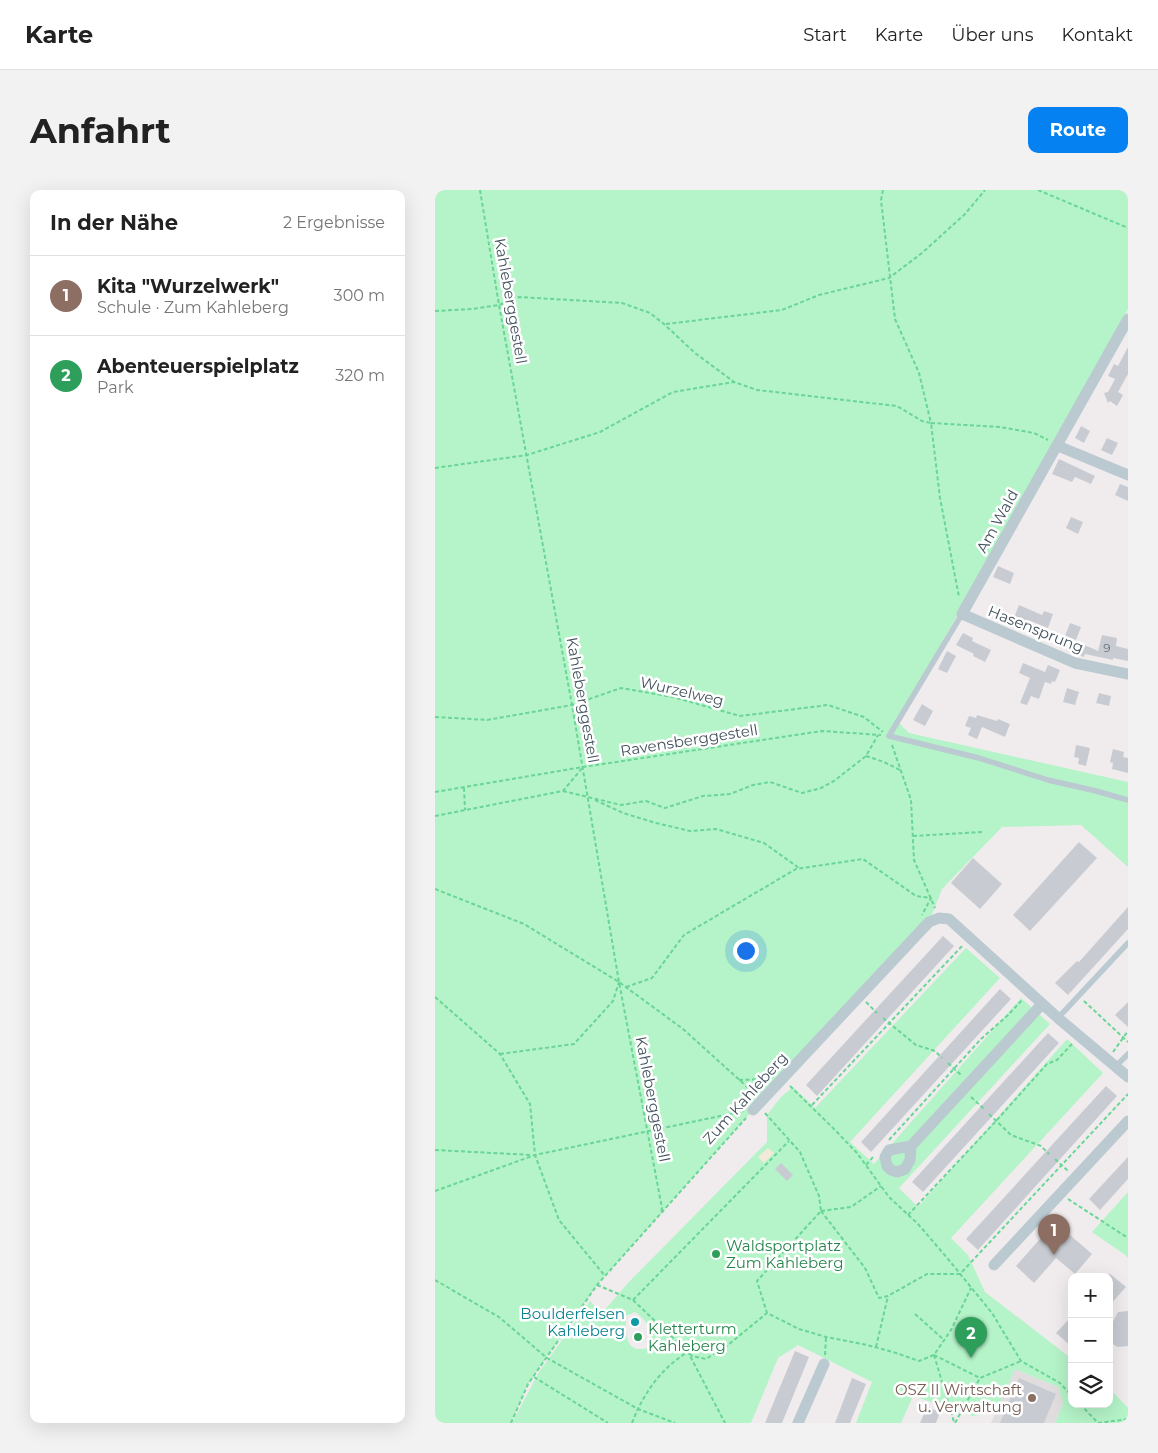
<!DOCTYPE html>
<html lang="de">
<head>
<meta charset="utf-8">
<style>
  body { margin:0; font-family:Montserrat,sans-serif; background:#f2f2f2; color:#222 }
  .controls { position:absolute; right:15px; bottom:15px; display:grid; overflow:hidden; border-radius:10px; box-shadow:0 5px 20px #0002 }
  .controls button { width:45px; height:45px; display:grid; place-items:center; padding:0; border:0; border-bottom:1px solid #e0e0e0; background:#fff; color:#222; font:25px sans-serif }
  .you { position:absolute; left:310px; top:760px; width:18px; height:18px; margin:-12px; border:4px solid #fff; border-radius:50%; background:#1a73e8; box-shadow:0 0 0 8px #1a73e833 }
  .badge { display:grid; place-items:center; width:32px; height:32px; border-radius:50%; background:#0581f1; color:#fff; font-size:16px; font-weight:700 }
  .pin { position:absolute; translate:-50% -41px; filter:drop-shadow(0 1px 2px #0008) }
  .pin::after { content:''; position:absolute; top:26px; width:18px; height:15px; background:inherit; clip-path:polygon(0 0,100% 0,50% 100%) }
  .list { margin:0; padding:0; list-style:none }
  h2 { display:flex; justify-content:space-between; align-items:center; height:65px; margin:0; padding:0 20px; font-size:21px }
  h2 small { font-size:16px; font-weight:400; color:#767676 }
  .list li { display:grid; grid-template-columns:32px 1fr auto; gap:15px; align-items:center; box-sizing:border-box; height:80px; padding:0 20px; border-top:1px solid #e0e0e0 }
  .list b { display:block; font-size:19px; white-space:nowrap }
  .list p { margin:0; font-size:16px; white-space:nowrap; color:#767676 }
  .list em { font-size:16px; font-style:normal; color:#767676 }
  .icon { flex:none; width:28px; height:28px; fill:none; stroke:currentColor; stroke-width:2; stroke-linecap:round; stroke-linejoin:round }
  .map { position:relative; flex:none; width:693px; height:1233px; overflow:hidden; border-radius:10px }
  header { display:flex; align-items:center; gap:30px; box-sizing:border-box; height:70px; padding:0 25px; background:#fff; border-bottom:1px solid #e0e0e0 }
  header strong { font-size:24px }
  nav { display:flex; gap:28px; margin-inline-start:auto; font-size:18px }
  .intro { display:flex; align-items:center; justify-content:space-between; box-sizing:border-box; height:120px; padding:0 30px }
  h1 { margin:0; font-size:35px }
  .button { padding:12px 22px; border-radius:10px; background:#0581f1; color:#fff; font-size:18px; font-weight:700 }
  main { display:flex; gap:30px; padding:0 30px }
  aside { flex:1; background:#fff; border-radius:10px; box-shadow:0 5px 20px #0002 }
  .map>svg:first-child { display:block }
</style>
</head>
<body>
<header>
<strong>Karte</strong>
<nav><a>Start</a><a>Karte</a><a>Über uns</a><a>Kontakt</a></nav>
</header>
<div class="intro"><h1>Anfahrt</h1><a class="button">Route</a></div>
<main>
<aside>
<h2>In der Nähe<small>2 Ergebnisse</small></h2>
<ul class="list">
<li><span class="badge" style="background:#8d6e63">1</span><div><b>Kita &quot;Wurzelwerk&quot;</b><p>Schule · Zum Kahleberg</p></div><em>300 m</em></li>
<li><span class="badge" style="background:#2e9e5b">2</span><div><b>Abenteuerspielplatz</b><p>Park</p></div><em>320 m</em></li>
</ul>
</aside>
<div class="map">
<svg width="693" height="1233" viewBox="0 0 693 1233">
  <rect width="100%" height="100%" fill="#f0eced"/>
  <!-- education -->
  <path fill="#e1dddf" d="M580,1179L623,1197L628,1213L620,1233H556Z"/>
  <!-- green -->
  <g fill="#b5f3c8" fill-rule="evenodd">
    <path d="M0,0H693V119L619,250L531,410L462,531L474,543L693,592V677L646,635L567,637L507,699L494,732L318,920L162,1095L93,1194L76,1233H0Z"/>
    <path d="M531,758L565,788L415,952L439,974L586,808L615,834L464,998L483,1017L632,849L668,883L516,1048L533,1065L550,1102L637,1169V1214H674V1198L693,1218V1233H620L628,1213L623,1197L580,1179L565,1213L554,1223L538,1226L478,1206L466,1233H421L437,1192L363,1155L343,1168L316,1233H77L104,1182L155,1111L167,1123L193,1093L332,952V925L346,907L358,897L380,918ZM200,1122C212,1131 223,1144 213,1158C189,1164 191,1143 191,1126Z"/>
    <path d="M693,1002V1068L689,1064L657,1042Z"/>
  </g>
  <!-- sand -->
  <path fill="#f3e9db" d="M333,958L339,963L329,973L323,967Z"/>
  <!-- building -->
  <g fill="#c8ccd2">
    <path d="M693,157V184L683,202L688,205L682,216L675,211L673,213L669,203L673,202L680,189L673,186L679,174L683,176Z"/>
    <path d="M646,236L655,241L649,253L640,248Z"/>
    <path d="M672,248L683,253L677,265L666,260Z"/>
    <path d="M624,269L660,286L656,294L640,287L637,292L617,284Z"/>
    <path d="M685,294L693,297V311L680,305Z"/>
    <path d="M636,327L648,332L643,344L631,338Z"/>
    <path d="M563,376L579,383L575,394L558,387Z"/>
    <path d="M584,415L607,425L609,421L618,424L613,438L593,430L592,433L579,428Z"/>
    <path d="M635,433L646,437L641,450L630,446Z"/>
    <path d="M528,443L538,448L537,451L556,460L550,472L538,466L539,464L521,455Z"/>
    <path d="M667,445L682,448L681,456L693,459V471L678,468V470L650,464L649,467L641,464L645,453L663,461Z"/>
    <path d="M512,461L521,466L512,483L503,479Z"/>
    <path d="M588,473L610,482L613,475L625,480L620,492L617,491L616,494L610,492L604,509L596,506L592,515L585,513L595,488L584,483Z"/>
    <path d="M632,498L644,502L640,515L628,512Z"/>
    <path d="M664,503L676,506L674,516L661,513Z"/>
    <path d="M487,514L498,521L490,536L478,530Z"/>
    <path d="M542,525L562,531L563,529L575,534L570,547L547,537L542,549L533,545L536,538L530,536L534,526L541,528Z"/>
    <path d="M641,555L655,558L651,576L643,574L644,568L639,567Z"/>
    <path d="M678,559L689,562L688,567L693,568V583L677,579L678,573L675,572Z"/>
    <path d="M644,652L662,668L595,741L578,725Z"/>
    <path d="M538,668L567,694L545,719L516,693Z"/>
    <path d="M693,717V739L633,805L620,793L642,771L644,772Z"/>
    <path d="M508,746L519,756L382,906L371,895Z"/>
    <path d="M565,799L576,809L436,962L426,952Z"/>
    <path d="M693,812V837L680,825Z"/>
    <path d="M613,843L624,853L488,1002L477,992Z"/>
    <path d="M671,896L682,906L543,1060L531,1049Z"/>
    <path d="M693,967V989L665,1020L654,1009Z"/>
    <path d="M346,973L358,985L352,991L340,979Z"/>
    <path d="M620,1032L657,1064L640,1084L621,1068L599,1093L581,1076Z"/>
    <path d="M674,1083L691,1097L674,1116Z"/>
    <path d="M693,1121V1156L683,1157L679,1155L674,1148V1139L683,1122Z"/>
    <path d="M637,1126V1157L621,1143Z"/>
    <path d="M360,1161L374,1167L347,1233H330Z"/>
    <path d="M417,1188L431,1194L415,1233H400Z"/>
    <path d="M584,1188L621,1204L609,1233H565Z"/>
    <path d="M492,1217L505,1222L501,1233H485Z"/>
  </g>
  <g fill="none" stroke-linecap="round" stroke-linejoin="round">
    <!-- path -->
    <g stroke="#69d596" stroke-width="2" stroke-dasharray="4 2.5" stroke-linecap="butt">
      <path d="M45,0L64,115L137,515L184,792L227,1018L226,1024"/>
      <path d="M448,0L446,10L460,129L484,183L496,233L565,237L599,243L613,250"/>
      <path d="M603,0L693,38"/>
      <path d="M0,121L37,119L64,115L84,107L187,113L215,123L229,134L260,163L299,192L322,200L462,216L487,231L496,233L505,308L524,407"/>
      <path d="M231,134L347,120L384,105L454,88L487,63L530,24L550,0"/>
      <path d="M0,278L92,265L165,242L238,202L299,192"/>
      <path d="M0,527L52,530L137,515L186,498L238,507L305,526L393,515L429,527L448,542"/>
      <path d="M457,555L476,610L479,670L500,718"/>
      <path d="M431,566L449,572L465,580"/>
      <path d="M29,598L30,620"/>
      <path d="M128,601L186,615L211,611L230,618L268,606L295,604L318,595L335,592L367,603L386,598L399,591L431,566L443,545"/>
      <path d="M0,602L148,577L387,541L446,545"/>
      <path d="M160,610L188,623L221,633L255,641L281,639L329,653L364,678"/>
      <path d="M0,626L128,601L148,577"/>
      <path d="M478,646L547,642"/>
      <path d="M0,699L89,734L184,792L248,839L320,904"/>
      <path d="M191,797L217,788L249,745L361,679L428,669L481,706L496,708L487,725"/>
      <path d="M0,807L65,864L95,914L100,965L124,1030L170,1086"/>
      <path d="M649,811L693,852"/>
      <path d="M431,812L442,823"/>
      <path d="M448,828L481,855L500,861L507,868"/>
      <path d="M678,862L693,841"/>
      <path d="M65,864L139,854L178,811L184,792"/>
      <path d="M513,873L527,886"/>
      <path d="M304,890L334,889"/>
      <path d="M355,896L400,940L422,963L454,1007L483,1034L513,1069L557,1123L586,1171L625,1193L637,1206"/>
      <path d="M536,907L549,919"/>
      <path d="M377,915L528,755"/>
      <path d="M330,923L365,962L384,1006L386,1021L322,1091L332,1123L364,1139L391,1147L432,1155L458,1162L484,1171L499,1165L516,1140L536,1098"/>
      <path d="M554,924L576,945L606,956L614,964"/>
      <path d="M454,950L546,849L573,825L587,810"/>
      <path d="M0,960L97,965"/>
      <path d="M620,969L633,981"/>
      <path d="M431,975L439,966"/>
      <path d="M0,1001L100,965L309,921"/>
      <path d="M633,1009L693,1048"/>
      <path d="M386,1021L430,1078L444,1108L453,1106L492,1084H525L693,904"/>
      <path d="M386,1021L416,1017L446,996"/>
      <path d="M473,1025L561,931L612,874L622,870L637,854"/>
      <path d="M0,1090L64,1127L112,1168L203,1219L240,1233"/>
      <path d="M162,1095L198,1110L257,1166L271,1169L293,1155L332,1123"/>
      <path d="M198,1110L354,951"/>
      <path d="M480,1124L509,1150"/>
      <path d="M441,1157L453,1106"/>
      <path d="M390,1165L391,1147"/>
      <path d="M499,1165L519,1232"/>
      <path d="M499,1165L545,1188"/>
      <path d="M99,1187L173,1233"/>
      <path d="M645,1214L663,1233"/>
      <path d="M76,1233L93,1194L162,1095L311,928"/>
      <path d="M197,1233C208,1204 226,1178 253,1162L290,1233"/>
      <path d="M520,1233L545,1188L586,1171"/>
      <path d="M663,1233L693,1229"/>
    </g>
    <!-- lane -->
    <g stroke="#bbc9d1" stroke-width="5.5">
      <path d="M527,424L454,546L544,568L613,590L661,601L693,610"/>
      <path d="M623,828L693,753"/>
      <path d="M680,877L693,864"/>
    </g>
    <!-- street -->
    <g stroke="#bbc9d1" stroke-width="11">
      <path d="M693,129L527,424L640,473L693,484"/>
      <path d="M623,256L693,285"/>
      <path d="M318,920L494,732L504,728L514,729L623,828L693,887"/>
      <path d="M476,956L454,960L450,967L452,976L456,980L462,982L470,979L475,970L476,956L607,814"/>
      <path d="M559,1075L693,931"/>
      <path d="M363,1233L389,1174"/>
    </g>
  </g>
  <!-- markers -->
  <g fill="#2e9e5b" stroke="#fff" stroke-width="2">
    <circle cx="281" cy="1064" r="5"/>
    <circle cx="203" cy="1147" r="5"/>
  </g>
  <circle fill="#0f9aa8" stroke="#fff" stroke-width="2" cx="200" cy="1132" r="5"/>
  <circle fill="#8d6e63" stroke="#fff" stroke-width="2" cx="597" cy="1208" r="5"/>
  <g text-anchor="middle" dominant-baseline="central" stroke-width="5" stroke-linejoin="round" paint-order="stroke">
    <!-- number labels -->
    <g font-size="12" fill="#64707a">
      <text x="672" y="457">9</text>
    </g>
    <!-- street labels -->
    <g font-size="15" fill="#43525c" stroke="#fff">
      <text transform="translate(76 111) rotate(80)">Kahleberggestell</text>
      <text transform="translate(562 331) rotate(-61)">Am Wald</text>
      <text transform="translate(601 439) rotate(22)">Hasensprung</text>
      <text transform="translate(247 501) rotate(13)">Wurzelweg</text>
      <text transform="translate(148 510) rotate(80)">Kahleberggestell</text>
      <text transform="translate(254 550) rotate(-9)">Ravensberggestell</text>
      <text transform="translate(310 908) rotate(-48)">Zum Kahleberg</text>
      <text transform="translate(218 909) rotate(79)">Kahleberggestell</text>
    </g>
    <!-- leisure labels -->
    <g font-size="15" fill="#27864d" stroke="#fff" text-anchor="start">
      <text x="291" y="1055">Waldsportplatz<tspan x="291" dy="17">Zum Kahleberg</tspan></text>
      <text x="213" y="1138">Kletterturm<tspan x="213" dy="17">Kahleberg</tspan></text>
    </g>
    <!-- culture labels -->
    <g font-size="15" fill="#0d838f" stroke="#fff" text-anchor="end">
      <text x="190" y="1123">Boulderfelsen<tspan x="190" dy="17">Kahleberg</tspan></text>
    </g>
    <!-- education labels -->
    <g font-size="15" fill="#785e54" stroke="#fff" text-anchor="end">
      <text x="587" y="1199">OSZ II Wirtschaft<tspan x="587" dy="17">u. Verwaltung</tspan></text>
    </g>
  </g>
</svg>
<div class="controls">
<button>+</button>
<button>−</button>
<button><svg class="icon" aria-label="layers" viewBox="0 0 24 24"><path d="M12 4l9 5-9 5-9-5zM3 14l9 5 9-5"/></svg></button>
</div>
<div class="you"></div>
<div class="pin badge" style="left:619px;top:1065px;background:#8d6e63">1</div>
<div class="pin badge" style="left:536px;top:1168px;background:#2e9e5b">2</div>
</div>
</main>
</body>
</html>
